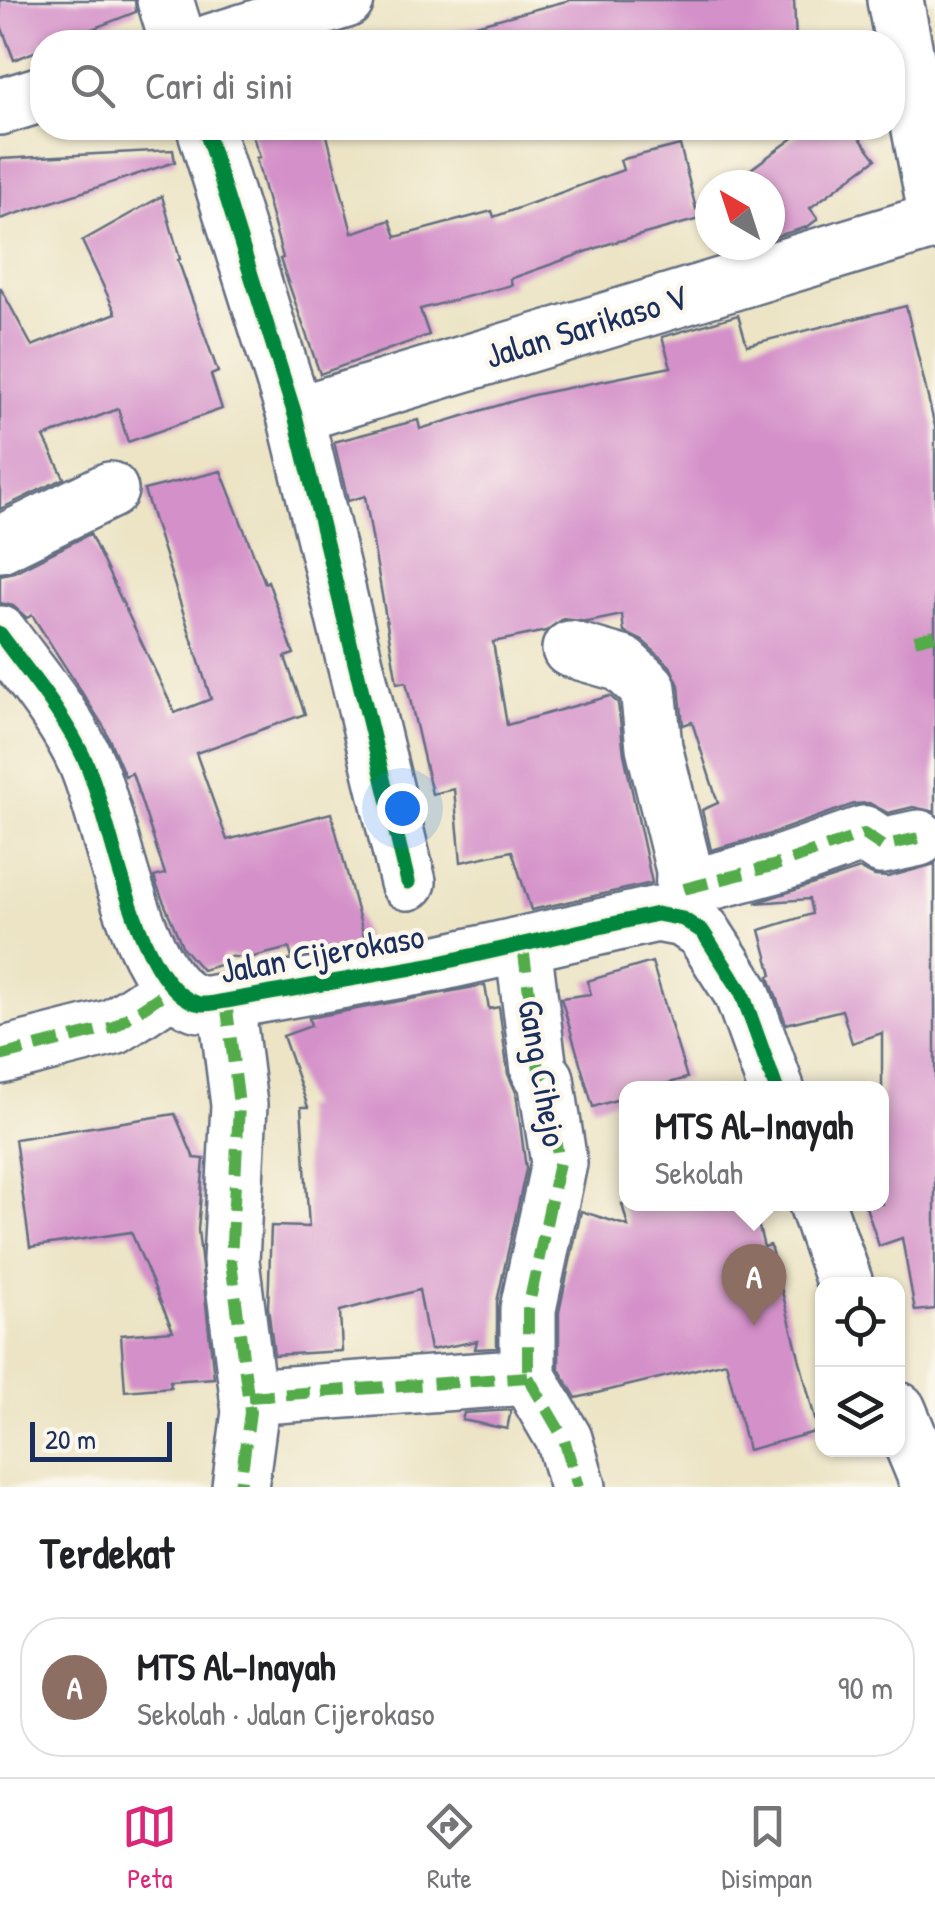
<!DOCTYPE html>
<html lang="id">
<head>
<meta charset="utf-8">
<style>
  body { margin:0; font-family:"Patrick Hand",sans-serif; background:#f2f2f2; color:#202124 }
  .controls { position:absolute; right:30px; bottom:30px; display:grid; overflow:hidden; border-radius:20px; box-shadow:0 2px 8px #0004 }
  .controls button { width:90px; height:90px; display:grid; place-items:center; padding:0; border:0; border-bottom:2px solid #e0e0e0; background:#fff; color:#202124; font:50px sans-serif }
  .compass { position:absolute; left:695px; top:170px; width:90px; height:90px; border-radius:50%; background:#fff; box-shadow:0 2px 8px #0004; rotate:321deg }
  .scale { position:absolute; left:30px; bottom:25px; width:142px; box-sizing:border-box; padding-left:10px; border:5px solid #1b2f5e; border-top:0; font-size:28px; line-height:35px; white-space:nowrap; color:#1b2f5e; -webkit-text-stroke:8px #fbf7ec; paint-order:stroke }
  .you { position:absolute; left:402px; top:808px; width:35px; height:35px; margin:-25px; border:8px solid #fff; border-radius:50%; background:#1a73e8; box-shadow:0 0 0 15px #1a73e833 }
  .badge { display:grid; place-items:center; width:65px; height:65px; border-radius:50%; background:#db2777; color:#fff; font-size:32px; font-weight:700 }
  .pin { position:absolute; translate:-50% -82px; filter:drop-shadow(0 2px 5px #0008) }
  .pin::after { content:''; position:absolute; top:52px; width:35px; height:30px; background:inherit; clip-path:polygon(0 0,100% 0,50% 100%) }
  .popup { position:absolute; left:619px; top:1081px; width:270px; height:130px; box-sizing:border-box; display:grid; place-content:center; border-radius:20px; background:#fff; filter:drop-shadow(0 2px 8px #0005); font-size:32px; white-space:nowrap; color:#757577 }
  .popup b { font-size:38px; color:#202124 }
  .popup::after { content:''; position:absolute; left:50%; top:100%; margin-left:-20px; border:20px solid transparent; border-top-color:#fff }
  .list { margin:0; padding:0; list-style:none }
  h2 { display:flex; justify-content:space-between; align-items:center; height:130px; margin:0; padding:0 40px; font-size:42px }
  h2 small { font-size:32px; font-weight:400; color:#757577 }
  .list li { display:grid; grid-template-columns:65px 1fr auto; gap:30px; align-items:center; box-sizing:border-box; height:140px; margin:0 20px 20px; padding:0 20px; border:2px solid #e0e0e0; border-radius:40px }
  .list b { display:block; font-size:38px; white-space:nowrap }
  .list p { margin:0; font-size:32px; white-space:nowrap; color:#757577 }
  .list em { font-size:32px; font-style:normal; color:#757577 }
  .icon { flex:none; width:55px; height:55px; fill:none; stroke:currentColor; stroke-width:2; stroke-linecap:round; stroke-linejoin:round }
  .map { position:relative; flex:none; width:935px; height:1487px; overflow:hidden }
  .search { position:absolute; background:#fff; box-shadow:0 2px 8px #0004; left:30px; right:30px; top:30px; height:110px; display:flex; align-items:center; gap:25px; box-sizing:border-box; padding:0 35px; border-radius:40px; color:#757577; font-size:38px }
  .sheet { height:290px; background:#fff }
  nav { display:flex; justify-content:space-around; align-items:center; box-sizing:border-box; height:140px; border-top:2px solid #e0e0e0; background:#fff; font-size:28px; color:#757577 }
  nav a { display:grid; justify-items:center; gap:5px }
  nav .on { color:#db2777 }
  .map>svg:first-child { display:block }
</style>
</head>
<body>
<div class="map">
<svg width="935" height="1487" viewBox="0 0 935 1487">
  <rect width="100%" height="100%" fill="#fbf7ec"/>
  <filter id="ink" filterUnits="userSpaceOnUse"><feTurbulence type="fractalNoise" baseFrequency=".01" numOctaves="2"/><feDisplacementMap in="SourceGraphic" scale="20" xChannelSelector="R" yChannelSelector="G"/><feConvolveMatrix kernelMatrix="1 2 1 2 8 2 1 2 1" color-interpolation-filters="sRGB"/></filter>
  <filter id="wash" filterUnits="userSpaceOnUse"><feTurbulence type="fractalNoise" baseFrequency=".0048" numOctaves="4" result="noise"/><feDisplacementMap in="SourceGraphic" scale="40" xChannelSelector="R" yChannelSelector="G"/><feGaussianBlur stdDeviation="2.25" result="paint"/><feColorMatrix in="noise" values="0 0 0 0 0 0 0 0 0 0 0 0 0 0 0 0 0 1.4 0 .05"/><feComposite in="paint" operator="in"/></filter>
  <g filter="url(#wash)">
    <rect width="100%" height="100%" fill="#ece4c5"/>
    <g id="blocks">
      <!-- building -->
      <g fill="#d490c9">
        <path d="M0,0H135L136,12L59,42H42V49L14,60L0,23Z"/>
        <path d="M570,0H794L796,42H459L457,30Z"/>
        <path d="M250,128H325L352,233L390,220L396,237L492,211L494,217L623,170L620,160L680,145L696,209L710,199V216L608,244L510,279L512,285L420,309L429,335L320,374L280,259L283,258L256,158L260,157Z"/>
        <path d="M807,128H852L876,159L810,208L818,219L807,227L770,238V185H729Z"/>
        <path d="M173,150L175,162L0,219V159Z"/>
        <path d="M162,196L180,259L178,260L218,372L211,375L222,409L128,442L118,409L44,437L64,478L0,509V287L32,346L116,313L82,241Z"/>
        <path d="M906,306L935,427V812L913,807L888,813L869,803L854,804L767,835L711,850L702,810L718,803L692,722L683,725L679,685L670,666L643,641L624,632L622,615L588,622L563,619L546,631L493,642L507,725L610,696L618,703L624,754L652,883L531,910L512,851L461,862L454,789L432,794L406,682L397,683L365,496L348,501L334,442L418,420L420,429L533,395L671,367L662,337L738,315L747,345Z"/>
        <path d="M221,471L265,583L268,581L294,654L285,657L305,714L196,753L227,840L331,813L366,944L292,958L289,948L249,958L223,956V964L202,970L183,948L157,886L154,877L165,874L132,773L125,776L104,727L32,615L27,618L13,606L0,603V575L14,572L90,534L175,713L211,699L144,490Z"/>
        <path d="M935,864V1309L915,1311L902,1238L879,1246L865,1204H882V1033L852,1043L842,1010L786,1024L770,980L769,976L772,975L760,930L812,914L809,899L755,903L860,869L875,876L888,877Z"/>
        <path d="M652,962L687,1078L652,1088H626V1097L593,1107L561,998L591,994L587,981Z"/>
        <path d="M485,985L489,1009L499,1007L508,1074L516,1092L526,1169L497,1302V1348L475,1349L477,1341L430,1350L419,1290L340,1311L342,1351L274,1355L268,1307L271,1226L309,1227L301,1107H308L283,1036L311,1026L309,1018Z"/>
        <path d="M175,1114L194,1158L204,1159L198,1230L214,1378L170,1381L171,1387L125,1391L121,1335L173,1331L131,1232L30,1247L15,1139Z"/>
        <path d="M622,1204H753L764,1247L770,1245L818,1431L748,1450L726,1362L576,1398L559,1369V1312L581,1211L628,1226Z"/>
        <path d="M511,1410L507,1429L462,1420L464,1413Z"/>
      </g>
    </g>
  </g>
  <g filter="url(#ink)">
    <use href="#blocks" fill-opacity="0" stroke="#646e82" stroke-width="2.5"/>
    <g fill="none" stroke-linecap="round" stroke-linejoin="round">
      <defs>
        <g id="minor">
          <path d="M165,0L178,42"/>
          <path d="M895,0L935,207"/>
          <path d="M211,42L346,0"/>
          <path d="M0,107L42,94"/>
          <path d="M205,128L295,415L408,882"/>
          <path d="M295,415L935,221"/>
          <path d="M0,544L110,490"/>
          <path d="M0,634C29,674 64,714 85,760C112,817 134,983 196,1003C204,1006 217,1002 226,1001L435,964L657,914L683,919L703,932L742,993L776,1088"/>
          <path d="M570,649L622,664L648,688L654,747L684,870L683,919"/>
          <path d="M684,889L776,865L864,834L882,846L919,838"/>
          <path d="M523,946L539,1070L546,1079L559,1163L528,1309V1377"/>
          <path d="M226,1001L239,1105L231,1261L250,1412L240,1487"/>
          <path d="M0,1056L114,1027L171,989"/>
          <path d="M817,1204L845,1284"/>
          <path d="M528,1377L564,1439L578,1487"/>
          <path d="M248,1397L528,1377"/>
          <path d="M898,1410L930,1487"/>
        </g>
      </defs>
      <!-- minor casing -->
      <use href="#minor" stroke="#646e82" stroke-width="60"/>
      <!-- minor -->
      <use href="#minor" stroke="#fff" stroke-width="55"/>
      <!-- quiet -->
      <g stroke="#52ab49" stroke-width="12" stroke-dasharray="25 12" stroke-linecap="butt">
        <path d="M915,640L935,635"/>
        <path d="M684,889L776,865L864,834L882,846L919,838"/>
        <path d="M523,946L539,1070L546,1079L559,1163L528,1309V1377"/>
        <path d="M226,1001L239,1105L231,1261L250,1412L240,1487"/>
        <path d="M0,1056L114,1027L171,989"/>
        <path d="M528,1377L564,1439L578,1487"/>
        <path d="M248,1397L528,1377"/>
      </g>
      <defs>
        <g id="cycleway">
          <path d="M205,128L295,415L408,882"/>
          <path d="M0,634C29,674 64,714 85,760C112,817 134,983 196,1003C204,1006 217,1002 226,1001L435,964L657,914L683,919L703,932L742,993L776,1088"/>
        </g>
      </defs>
      <!-- cycleway casing -->
      <use href="#cycleway" stroke="#fbf7ec" stroke-width="21"/>
      <!-- cycleway -->
      <use href="#cycleway" stroke="#00873e" stroke-width="15"/>
    </g>
  </g>
  <g text-anchor="middle" dominant-baseline="central" stroke-width="9" stroke-linejoin="round" paint-order="stroke">
    <!-- street labels -->
    <g font-size="35" fill="#1b2f5e" stroke="#fbf7ec">
      <text transform="translate(586 326) rotate(-17)">Jalan Sarikaso V</text>
      <text transform="translate(322 953) rotate(-10)">Jalan Cijerokaso</text>
      <text transform="translate(543 1073) rotate(80)">Gang Cihejo</text>
    </g>
  </g>
</svg>
<div class="controls">
<button><svg class="icon" aria-label="locate" viewBox="0 0 24 24"><circle cx="12" cy="12" r="6"/><path d="M12 2v4M12 18v4M2 12h4M18 12h4"/></svg></button>
<button><svg class="icon" aria-label="layers" viewBox="0 0 24 24"><path d="M12 4l9 5-9 5-9-5zM3 14l9 5 9-5"/></svg></button>
</div>
<svg class="compass" viewBox="-18 -18 36 36"><path d="M0-13l5 13h-10z" fill="#e53935"/><path d="M0 13l5-13h-10z" fill="#757577"/></svg>
<div class="scale">20 m</div>
<div class="you"></div>
<div class="pin badge" style="left:754px;top:1326px;background:#8d6e63">A</div>
<div class="popup"><b>MTS Al-Inayah</b>Sekolah</div>
<div class="search"><svg class="icon" aria-label="search" viewBox="0 0 24 24"><circle cx="10" cy="10" r="6"/><path d="M15 15l6 6"/></svg>Cari di sini</div>
</div>
<section class="sheet">
<h2>Terdekat<small></small></h2>
<ul class="list">
<li><span class="badge" style="background:#8d6e63">A</span><div><b>MTS Al-Inayah</b><p>Sekolah · Jalan Cijerokaso</p></div><em>90 m</em></li>
</ul>
</section>
<nav>
<a class="on"><svg class="icon" aria-label="map" viewBox="0 0 24 24"><path d="M3 6l6-2 6 2 6-2v14l-6 2-6-2-6 2zM9 4v14M15 6v14"/></svg>Peta</a>
<a><svg class="icon" aria-label="directions" viewBox="0 0 24 24"><path d="M12 3l9 9-9 9-9-9zM9 14v-3h6M13 9l2 2-2 2"/></svg>Rute</a>
<a><svg class="icon" aria-label="saved" viewBox="0 0 24 24"><path d="M7 4h10v16l-5-4-5 4z"/></svg>Disimpan</a>
</nav>
</body>
</html>
